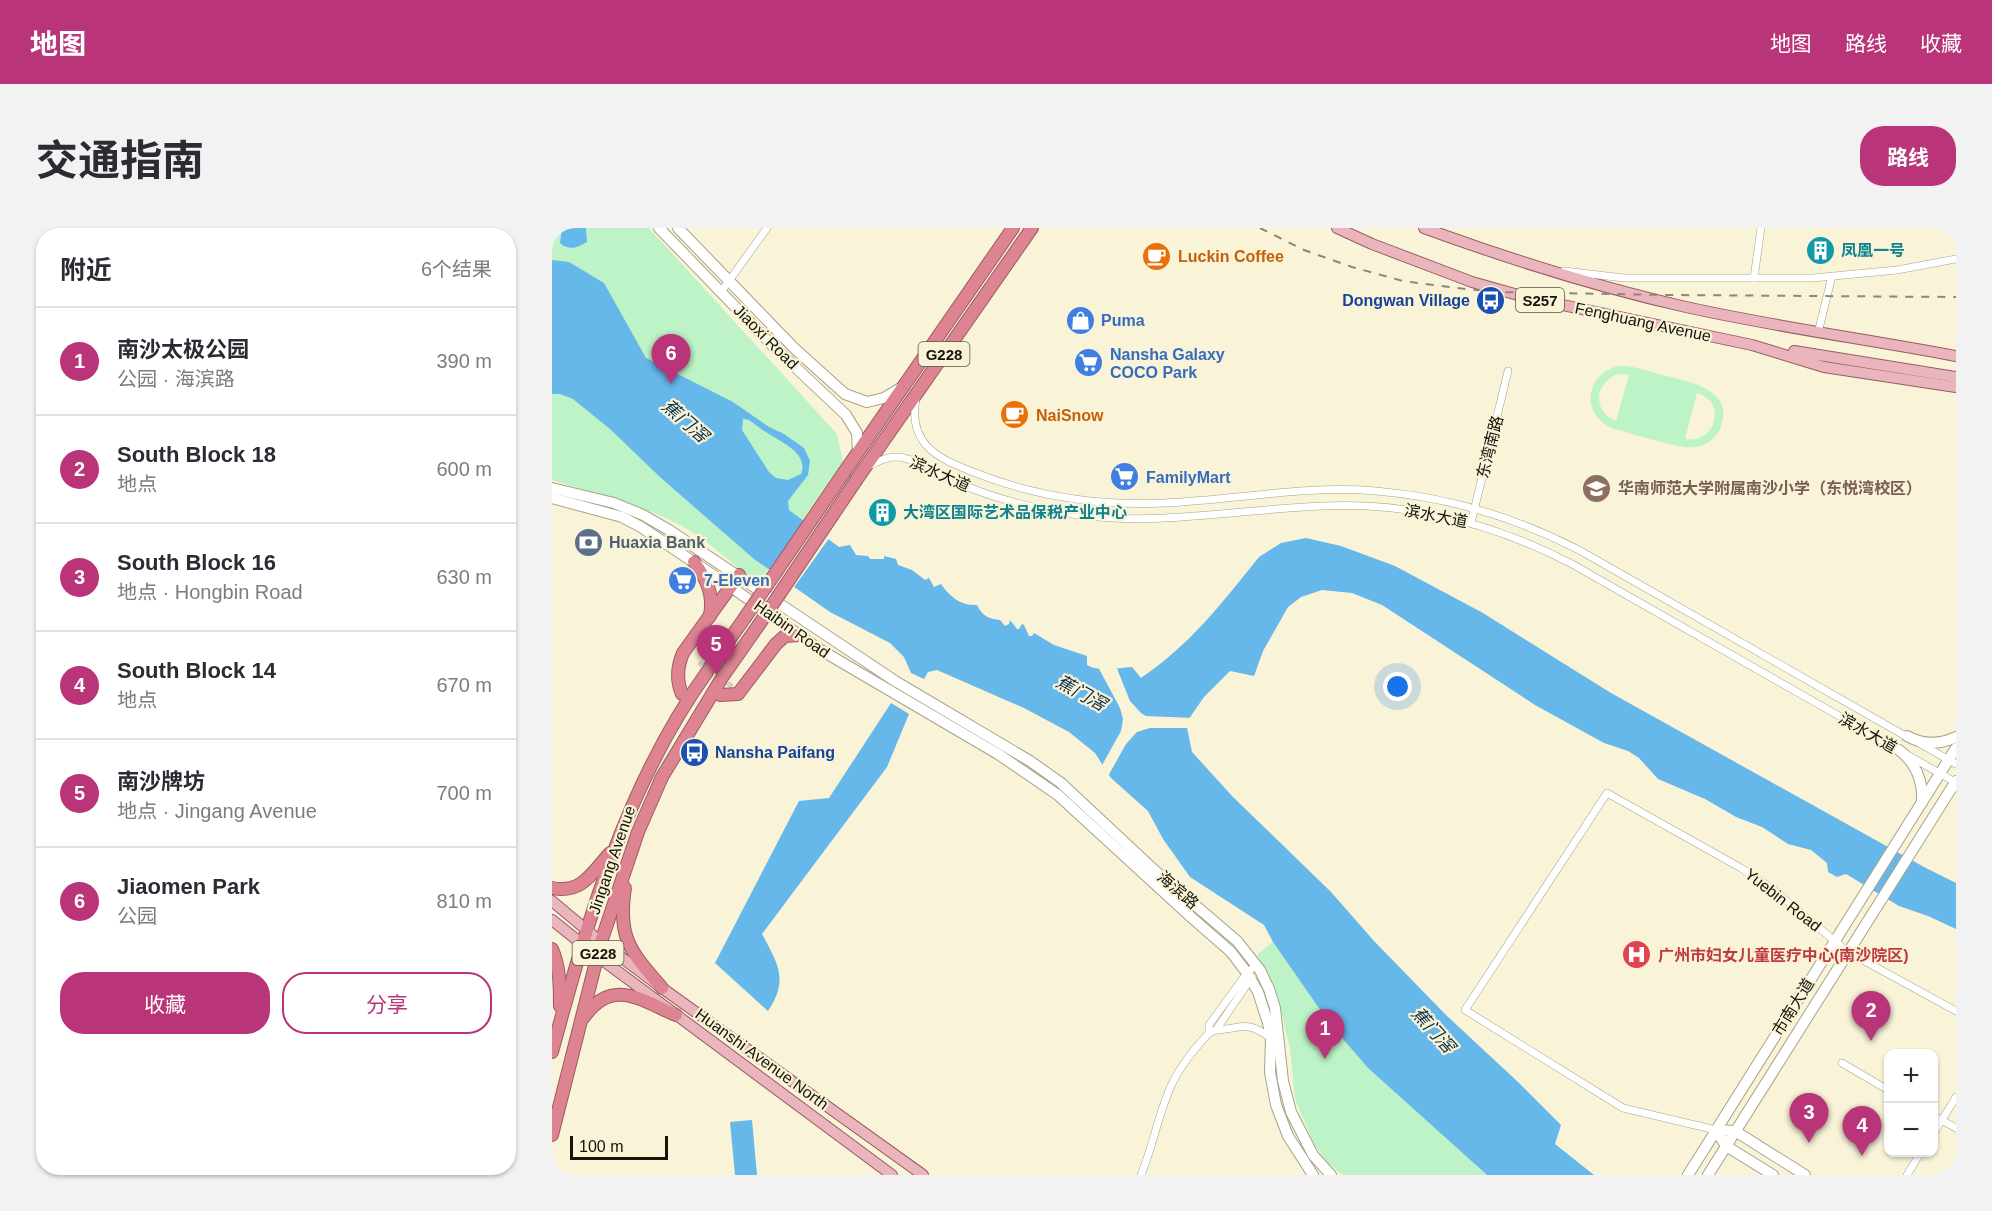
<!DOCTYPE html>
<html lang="zh">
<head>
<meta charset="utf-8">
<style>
  body { margin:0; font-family:Arial,"Noto Sans SC",sans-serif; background:#f2f2f3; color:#2b2b33 }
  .controls { position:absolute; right:18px; bottom:18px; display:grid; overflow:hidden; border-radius:12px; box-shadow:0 2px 4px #0004 }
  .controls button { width:54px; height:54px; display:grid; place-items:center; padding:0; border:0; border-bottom:2px solid #e1e1e2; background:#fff; color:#2b2b33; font:30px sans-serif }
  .scale { position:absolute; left:18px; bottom:15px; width:98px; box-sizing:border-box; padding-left:6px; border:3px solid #15130a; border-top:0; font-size:16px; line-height:21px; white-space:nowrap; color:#15130a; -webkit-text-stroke:4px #f9f3d8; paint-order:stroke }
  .you { position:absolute; left:846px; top:459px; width:21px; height:21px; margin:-15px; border:4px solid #fff; border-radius:50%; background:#1a73e8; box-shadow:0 0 0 9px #1a73e833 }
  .badge { display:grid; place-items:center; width:39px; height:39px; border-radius:50%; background:#b93478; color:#fff; font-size:20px; font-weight:700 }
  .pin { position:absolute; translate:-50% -50px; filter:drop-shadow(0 2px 3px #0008) }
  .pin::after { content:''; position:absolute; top:32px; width:21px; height:18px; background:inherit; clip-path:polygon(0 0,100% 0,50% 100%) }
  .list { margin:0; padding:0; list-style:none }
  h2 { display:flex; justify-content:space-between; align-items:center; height:78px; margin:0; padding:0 24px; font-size:26px }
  h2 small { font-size:20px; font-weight:400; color:#7c7c81 }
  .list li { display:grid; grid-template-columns:39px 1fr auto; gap:18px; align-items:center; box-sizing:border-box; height:108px; padding:0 24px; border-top:2px solid #e1e1e2 }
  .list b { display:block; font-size:22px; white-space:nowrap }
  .list p { margin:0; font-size:20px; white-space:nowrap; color:#7c7c81 }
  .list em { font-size:20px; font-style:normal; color:#7c7c81 }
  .actions { display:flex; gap:12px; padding:18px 24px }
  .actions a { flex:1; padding:14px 0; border:2px solid #b93478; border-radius:24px; text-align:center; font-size:21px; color:#b93478 }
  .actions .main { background:#b93478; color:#fff }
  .map { position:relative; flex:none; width:1404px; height:947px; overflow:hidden; border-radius:24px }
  header { display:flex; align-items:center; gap:36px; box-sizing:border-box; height:84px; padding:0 30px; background:#b93478; color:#fff }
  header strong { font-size:28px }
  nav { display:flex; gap:33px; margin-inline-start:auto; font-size:21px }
  .intro { display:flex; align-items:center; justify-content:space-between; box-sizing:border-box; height:144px; padding:0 36px }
  h1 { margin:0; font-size:42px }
  .button { padding:15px 27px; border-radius:24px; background:#b93478; color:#fff; font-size:21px; font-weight:700 }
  main { display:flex; gap:36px; padding:0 36px }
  aside { flex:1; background:#fff; border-radius:24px; box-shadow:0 2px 4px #0004 }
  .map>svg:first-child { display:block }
</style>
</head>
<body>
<header>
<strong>地图</strong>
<nav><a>地图</a><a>路线</a><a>收藏</a></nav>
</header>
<div class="intro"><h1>交通指南</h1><a class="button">路线</a></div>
<main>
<aside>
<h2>附近<small>6个结果</small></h2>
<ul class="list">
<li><span class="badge">1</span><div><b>南沙太极公园</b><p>公园 · 海滨路</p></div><em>390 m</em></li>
<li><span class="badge">2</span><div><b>South Block 18</b><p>地点</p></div><em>600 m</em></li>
<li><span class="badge">3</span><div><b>South Block 16</b><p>地点 · Hongbin Road</p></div><em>630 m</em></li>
<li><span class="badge">4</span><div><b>South Block 14</b><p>地点</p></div><em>670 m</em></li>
<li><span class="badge">5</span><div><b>南沙牌坊</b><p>地点 · Jingang Avenue</p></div><em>700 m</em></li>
<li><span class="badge">6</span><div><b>Jiaomen Park</b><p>公园</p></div><em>810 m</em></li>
</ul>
<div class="actions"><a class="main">收藏</a><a>分享</a></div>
</aside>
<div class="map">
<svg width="1404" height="947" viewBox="0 0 1404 947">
  <rect width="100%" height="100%" fill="#f9f3d8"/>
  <!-- green -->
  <g fill="#bdf3c6" fill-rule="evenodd">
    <path d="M0,0H97L285,206L291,233L206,356C184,339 163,319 140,304C98,278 47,267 0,252Z"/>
    <path d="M1066,138C1081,137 1096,143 1111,147C1137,154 1185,161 1168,201C1164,210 1154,218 1143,219C1128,222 1080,205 1062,201C1029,188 1032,147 1066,138ZM1067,146L1077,147L1064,193C1040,184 1042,153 1067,146ZM1145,165C1175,173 1165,216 1133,211Z"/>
    <path d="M721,714L778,796L816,840L935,947H790L774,933L761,914L743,871L738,821L726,770L705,727Z"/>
  </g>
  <!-- water -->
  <g fill="#66b7ea" fill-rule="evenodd">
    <path d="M10,0H34L35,14C25,20 17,23 8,15Z"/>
    <path d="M0,32L17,34L52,55L94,130L181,174L217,199L232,206L252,220L258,233L256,247L236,273L237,282L287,319L298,317L304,327L316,328L318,331H332V328L344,331L346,337L360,342L373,352L377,350L382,359L389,356C398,369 409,378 425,377C430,388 437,391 448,392L453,398L457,396L458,392L465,401H467L470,396L472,397L477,408H480L482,405L502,417L535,428V437C546,444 567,440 580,439L589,450C639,416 669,376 707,329L729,315L754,310L789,318L843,338L931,385L1059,465L1372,639L1404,655V701L1376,688L1347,678L1294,646L1285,649L1276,644L1275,635L1259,622L1236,616L1210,599L1184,589L1153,571L1106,551L1087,530L1076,523L1052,515L983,477L830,377L800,365L770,362L749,369L736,379L711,423L702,448L678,443L652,469L634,495L640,524L681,569L779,664L822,713L894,787L966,854L1009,897L1003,916L1042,947H935L816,840L778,796L721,714L712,697L638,649L611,611L596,583L559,550L543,525L517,504L472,480L385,442L376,444L372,451L359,445L352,429L338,415L278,384L202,331L109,250L58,201L21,171L8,166H0ZM191,191L197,192C204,197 210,202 217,206C231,215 257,226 249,246L236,252L224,250L217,244L190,202Z"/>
    <path d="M339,475L357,486L335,539L210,706C226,736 237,752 216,783L163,735L247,573L277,570Z"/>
    <path d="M200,892L205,947H183L178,894Z"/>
  </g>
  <!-- pier -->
  <g fill="#f9f3d8">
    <path d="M254,291L278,309L240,362L215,345Z"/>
    <path d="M545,437L564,438L578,473L589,485L594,488L641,490L637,495L638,500H598L585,504L574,516L555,550L549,539L569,503L571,491L568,480Z"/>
  </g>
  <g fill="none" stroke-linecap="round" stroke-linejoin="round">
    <!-- highway-tunnel -->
    <g stroke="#d7d1b9" stroke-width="12" stroke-dasharray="12 6" stroke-linecap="butt">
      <path d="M150,440L153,436"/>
      <path d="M174,457L177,453"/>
    </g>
    <defs>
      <g id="street">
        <path d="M1012,43L1072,50H1261L1345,42L1404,31"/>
        <path d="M1202,50L1209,0"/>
        <path d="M169,64L215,0"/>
        <path d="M1266,105L1280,48"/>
        <path d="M364,171C356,216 385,230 421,244C481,268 547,278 612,275C683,272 753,257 824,263C896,269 963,289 1027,322L1357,510"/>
        <path d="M317,238C328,232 339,227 352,230C369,233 385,246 401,253C441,270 484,282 527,287C609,298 690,281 771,278C858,274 943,296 1020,336L1403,554"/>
        <path d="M919,295L956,143"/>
        <path d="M1367,515L1404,536"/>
        <path d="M700,749L664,802L657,805V797L695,745L704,737"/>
        <path d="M664,802C691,801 692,791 719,810"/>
        <path d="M1290,835L1336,862"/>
        <path d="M1382,888L1404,900"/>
        <path d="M1164,902L1071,880L913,782L1055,565L1189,640L1218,659L1296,724L1404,783"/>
        <path d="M1382,905L1404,869"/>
        <path d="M589,947C601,918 606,887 619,858C628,838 642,821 657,805"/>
        <path d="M1355,947L1369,924"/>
      </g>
      <g id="secondary">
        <path d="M107,0L222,119L294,187L305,205L306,224"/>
        <path d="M126,0L242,120L293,166L315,174L332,170L352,158"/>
        <path d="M0,260L62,275L91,287L117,302L343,453L478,533L509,555L601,641L685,713L708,742L717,761L723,780L731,853L739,884L761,927L779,947"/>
        <path d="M0,270L70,289L89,299L179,359L267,421L446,526L506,567L639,689L679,724L695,745L706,764L716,795L719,810L718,844L724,877L736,908L761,947"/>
        <path d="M1355,508C1371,517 1387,517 1404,509"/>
        <path d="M1347,522C1364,535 1371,552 1370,574"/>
        <path d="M1164,902L1183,903L1253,947"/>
        <path d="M1164,902L1174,918L1221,947"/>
        <path d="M1136,947L1404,520"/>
        <path d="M1156,947L1404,553"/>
      </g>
      <g id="primary">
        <path d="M785,0L820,16L920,54L973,69L1200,117L1272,139L1404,159"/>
        <path d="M872,0C957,31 1045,59 1134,79C1224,99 1314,111 1404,128"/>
        <path d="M1242,123L1404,149"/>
        <path d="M0,673L49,714L110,760L371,947"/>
        <path d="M0,692L45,728L340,947"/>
      </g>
      <g id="highway">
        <path d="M293,243L461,0"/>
        <path d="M305,251L480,0"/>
        <path d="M142,334C155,352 162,366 158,388"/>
        <path d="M158,439L192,391"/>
        <path d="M171,448L206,398"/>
        <path d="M130,466C124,452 125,439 131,425L187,347"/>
        <path d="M168,467L186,466L224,416L233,408L247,407"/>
        <path d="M0,660C30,666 40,645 58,625"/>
        <path d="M73,660C65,710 79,724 110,760"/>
        <path d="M0,721C8,739 8,759 8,778"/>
        <path d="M32,789C60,749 89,772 124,787"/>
        <path d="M0,824C36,691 74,557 155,444"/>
        <path d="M0,907L49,714L86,604L110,549L168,453"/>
      </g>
    </defs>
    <!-- street casing -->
    <use href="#street" stroke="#a7a289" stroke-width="8"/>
    <!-- secondary casing -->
    <use href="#secondary" stroke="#a7a289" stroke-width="12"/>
    <!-- primary casing -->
    <use href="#primary" stroke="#985c62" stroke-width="12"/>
    <!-- highway casing -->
    <use href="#highway" stroke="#985c62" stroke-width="14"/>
    <!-- street -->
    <use href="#street" stroke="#fff" stroke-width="7"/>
    <!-- secondary -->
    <use href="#secondary" stroke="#fff" stroke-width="10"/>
    <!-- primary -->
    <use href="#primary" stroke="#ebb5bd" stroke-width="10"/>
    <!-- highway -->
    <use href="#highway" stroke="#de8391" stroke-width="12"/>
    <!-- rail -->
    <path stroke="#8d8876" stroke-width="2" stroke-dasharray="8 8" stroke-linecap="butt" d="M708,0L752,22L800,39L851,53L914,61L943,64L1117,67L1404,69"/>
    <defs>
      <g id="highway-bridge">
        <path d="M192,391L293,243"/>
        <path d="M206,398L305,251"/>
      </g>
    </defs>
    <!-- highway-bridge casing -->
    <use href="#highway-bridge" stroke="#985c62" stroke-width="14" stroke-linecap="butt"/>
    <!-- highway-bridge -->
    <use href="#highway-bridge" stroke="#de8391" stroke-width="12"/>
  </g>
  <!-- icons -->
  <defs>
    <symbol id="building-disc" viewBox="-11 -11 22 22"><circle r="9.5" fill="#0f9aa8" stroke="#f9f3d8"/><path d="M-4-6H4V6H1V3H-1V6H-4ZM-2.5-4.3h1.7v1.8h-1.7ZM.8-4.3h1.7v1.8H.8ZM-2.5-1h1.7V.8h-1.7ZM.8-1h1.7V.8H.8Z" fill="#fff"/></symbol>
    <symbol id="cafe-disc" viewBox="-11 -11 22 22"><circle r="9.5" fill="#e8710a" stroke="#f9f3d8"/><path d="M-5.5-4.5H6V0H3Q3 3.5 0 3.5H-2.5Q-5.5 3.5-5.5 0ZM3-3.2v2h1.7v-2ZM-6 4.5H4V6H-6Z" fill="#fff"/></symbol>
    <symbol id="bus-disc" viewBox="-11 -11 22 22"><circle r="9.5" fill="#1a4fb4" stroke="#f9f3d8"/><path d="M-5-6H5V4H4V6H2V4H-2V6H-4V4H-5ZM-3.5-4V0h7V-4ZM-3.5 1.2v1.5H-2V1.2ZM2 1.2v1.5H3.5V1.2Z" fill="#fff"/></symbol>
    <symbol id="shop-disc" viewBox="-11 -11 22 22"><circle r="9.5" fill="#3f7fe0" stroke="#f9f3d8"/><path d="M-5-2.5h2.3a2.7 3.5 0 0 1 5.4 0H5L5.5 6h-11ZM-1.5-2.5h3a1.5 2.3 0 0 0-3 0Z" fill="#fff"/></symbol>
    <symbol id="supermarket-disc" viewBox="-11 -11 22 22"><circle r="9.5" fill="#3f7fe0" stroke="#f9f3d8"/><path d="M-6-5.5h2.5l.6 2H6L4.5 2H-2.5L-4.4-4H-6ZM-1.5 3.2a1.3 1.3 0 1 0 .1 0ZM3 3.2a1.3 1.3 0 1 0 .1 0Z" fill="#fff"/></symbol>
    <symbol id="school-disc" viewBox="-11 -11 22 22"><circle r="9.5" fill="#8d6e63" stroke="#f9f3d8"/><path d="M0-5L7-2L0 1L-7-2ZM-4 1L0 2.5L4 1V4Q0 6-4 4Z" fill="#fff"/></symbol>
    <symbol id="bank-disc" viewBox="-11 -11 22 22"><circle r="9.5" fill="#5c6f8a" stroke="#f9f3d8"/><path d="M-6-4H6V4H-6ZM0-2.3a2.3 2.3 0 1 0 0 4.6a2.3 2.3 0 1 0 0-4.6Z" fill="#fff"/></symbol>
    <symbol id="hospital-disc" viewBox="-11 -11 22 22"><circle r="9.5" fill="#e0444e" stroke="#f9f3d8"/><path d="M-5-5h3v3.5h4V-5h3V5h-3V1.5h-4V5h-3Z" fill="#fff"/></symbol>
  </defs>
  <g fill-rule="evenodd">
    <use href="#building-disc" x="1252" y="6" width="33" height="33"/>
    <use href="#cafe-disc" x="588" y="12" width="33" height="33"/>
    <use href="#bus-disc" x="922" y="56" width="33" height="33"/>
    <use href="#shop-disc" x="512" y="76" width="33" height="33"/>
    <use href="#supermarket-disc" x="520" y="118" width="33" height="33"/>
    <use href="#cafe-disc" x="446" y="170" width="33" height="33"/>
    <use href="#supermarket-disc" x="556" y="232" width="33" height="33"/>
    <use href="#school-disc" x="1028" y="244" width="33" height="33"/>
    <use href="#building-disc" x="314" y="268" width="33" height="33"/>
    <use href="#bank-disc" x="20" y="298" width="33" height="33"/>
    <use href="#supermarket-disc" x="114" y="336" width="33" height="33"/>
    <use href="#bus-disc" x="126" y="508" width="33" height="33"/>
    <use href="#hospital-disc" x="1068" y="710" width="33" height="33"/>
  </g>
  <g text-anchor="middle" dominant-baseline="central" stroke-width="4.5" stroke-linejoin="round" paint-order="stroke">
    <!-- shield labels -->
    <g fill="#f9f3d8" stroke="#595648" stroke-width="1.5">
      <rect x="964" y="60" width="48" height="24" rx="4.5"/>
      <rect x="366.5" y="114" width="51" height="24" rx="4.5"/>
      <rect x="20.5" y="713" width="51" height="24" rx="4.5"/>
    </g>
    <g font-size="15" font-weight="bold" fill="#15130a">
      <text x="988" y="72">S257</text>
      <text x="392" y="126">G228</text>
      <text x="46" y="725">G228</text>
    </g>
    <!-- culture labels -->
    <g font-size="16" font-weight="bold" fill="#0d838f" stroke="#f9f3d8" text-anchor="start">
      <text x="1289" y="22">凤凰一号</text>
      <text x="351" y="284">大湾区国际艺术品保税产业中心</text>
    </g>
    <!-- food labels -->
    <g font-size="16" font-weight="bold" fill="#c56008" stroke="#f9f3d8" text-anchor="start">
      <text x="626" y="28">Luckin Coffee</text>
      <text x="484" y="187">NaiSnow</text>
    </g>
    <!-- transit labels -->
    <g font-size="16" font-weight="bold" fill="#164399" stroke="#f9f3d8" text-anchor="end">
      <text x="918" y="72">Dongwan Village</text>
      <text x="163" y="524" text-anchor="start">Nansha Paifang</text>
    </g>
    <!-- shop labels -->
    <g font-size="16" font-weight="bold" fill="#366cbe" stroke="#f9f3d8" text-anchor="start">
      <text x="549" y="92">Puma</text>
      <text x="558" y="126">Nansha Galaxy<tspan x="558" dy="18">COCO Park</tspan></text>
      <text x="594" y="249">FamilyMart</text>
      <text x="152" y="352">7-Eleven</text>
    </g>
    <!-- street labels -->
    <g font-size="16" fill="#15130a" stroke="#f9f3d8">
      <text transform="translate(1091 94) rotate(12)">Fenghuang Avenue</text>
      <text transform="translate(214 109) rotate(45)">Jiaoxi Road</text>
      <text transform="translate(938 219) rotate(-76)">东湾南路</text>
      <text transform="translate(388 246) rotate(24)">滨水大道</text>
      <text transform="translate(884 288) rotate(11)">滨水大道</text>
      <text transform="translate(240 401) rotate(35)">Haibin Road</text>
      <text transform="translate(1316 505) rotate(30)">滨水大道</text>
      <text transform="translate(60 632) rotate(-71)">Jingang Avenue</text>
      <text transform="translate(626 662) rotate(41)">海滨路</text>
      <text transform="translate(1231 672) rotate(38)">Yuebin Road</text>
      <text transform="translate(1241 779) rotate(-58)">市南大道</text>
      <text transform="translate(210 831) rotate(36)">Huanshi Avenue North</text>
    </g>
    <!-- education labels -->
    <g font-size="16" font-weight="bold" fill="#785e54" stroke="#f9f3d8" text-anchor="start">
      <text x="1066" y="260">华南师范大学附属南沙小学（东悦湾校区）</text>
    </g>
    <!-- service labels -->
    <g font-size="16" font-weight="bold" fill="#4e5e75" stroke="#f9f3d8" text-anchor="start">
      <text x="57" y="314">Huaxia Bank</text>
    </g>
    <!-- health labels -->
    <g font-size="16" font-weight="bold" fill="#be3a42" stroke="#f9f3d8" text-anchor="start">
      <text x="1106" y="727">广州市妇女儿童医疗中心(南沙院区)</text>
    </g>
    <!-- water labels -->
    <g font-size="18" font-style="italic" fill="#0b2f44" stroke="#f9f3d8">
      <text transform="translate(133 193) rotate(41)">蕉门滘</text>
      <text transform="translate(529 465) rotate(29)">蕉门滘</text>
      <text transform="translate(881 802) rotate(48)">蕉门滘</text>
    </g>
  </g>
</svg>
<div class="controls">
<button>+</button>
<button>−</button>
</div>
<div class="scale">100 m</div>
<div class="you"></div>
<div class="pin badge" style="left:773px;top:831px">1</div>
<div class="pin badge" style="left:1319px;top:813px">2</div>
<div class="pin badge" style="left:1257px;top:915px">3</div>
<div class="pin badge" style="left:1310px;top:928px">4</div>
<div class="pin badge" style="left:164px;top:447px">5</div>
<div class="pin badge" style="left:119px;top:156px">6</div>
</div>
</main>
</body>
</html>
